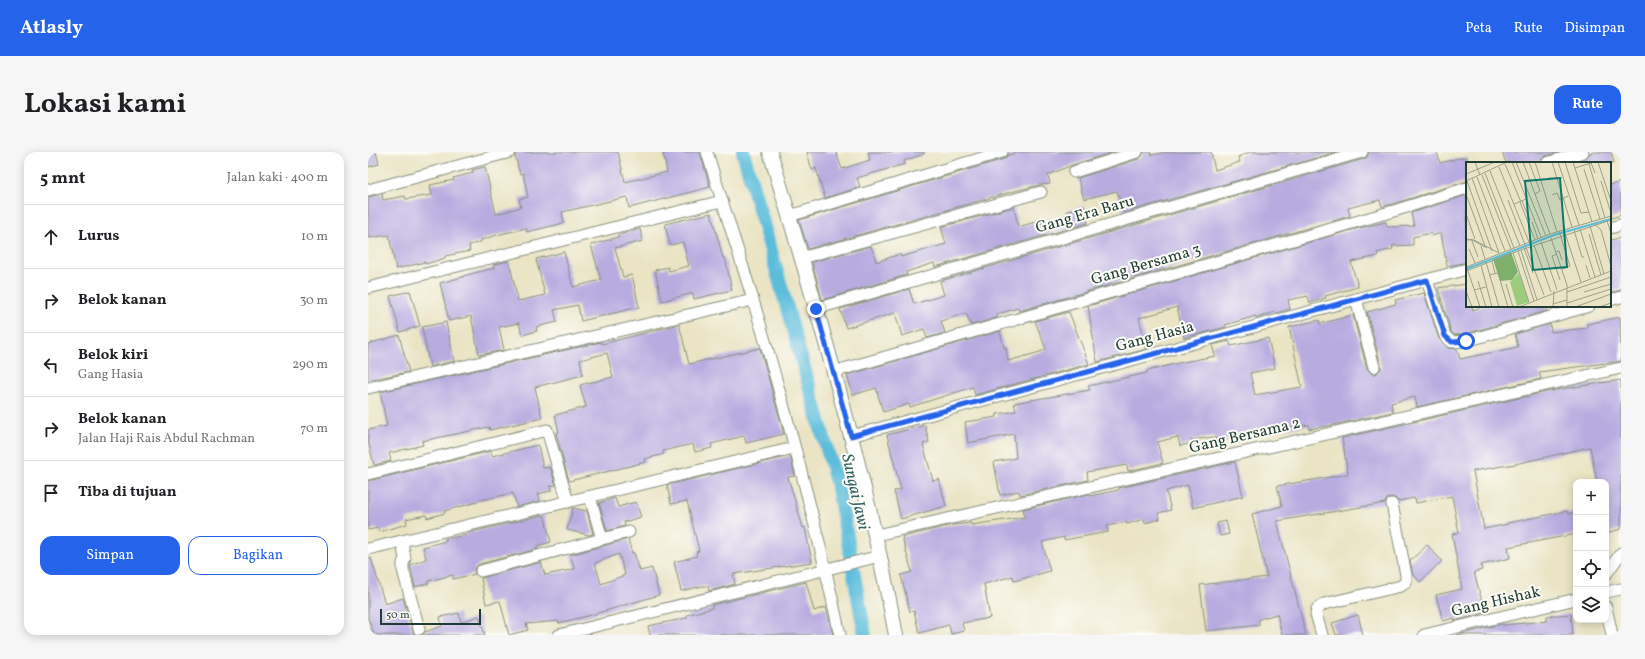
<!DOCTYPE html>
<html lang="id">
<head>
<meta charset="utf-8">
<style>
  body { margin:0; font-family:Vollkorn,serif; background:#f6f6f6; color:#202124 }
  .controls { position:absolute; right:12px; bottom:12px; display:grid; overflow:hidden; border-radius:8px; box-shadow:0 2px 10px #0003 }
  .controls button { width:36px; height:36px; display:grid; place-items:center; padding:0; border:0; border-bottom:1px solid #e0e0e0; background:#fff; color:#202124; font:20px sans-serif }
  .scale { position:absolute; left:12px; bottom:10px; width:101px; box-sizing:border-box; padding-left:4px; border:2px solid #1f3d34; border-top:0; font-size:11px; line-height:14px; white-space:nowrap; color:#1f3d34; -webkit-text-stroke:3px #fdfcf7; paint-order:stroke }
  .stop { position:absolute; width:12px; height:12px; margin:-9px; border:3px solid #2563eb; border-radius:50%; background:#fff }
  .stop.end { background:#2563eb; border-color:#fff; box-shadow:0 1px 4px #0008 }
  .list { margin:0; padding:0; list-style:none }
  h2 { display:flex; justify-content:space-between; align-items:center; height:52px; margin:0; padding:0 16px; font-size:17px }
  h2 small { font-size:13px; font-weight:400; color:#757577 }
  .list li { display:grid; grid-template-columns:26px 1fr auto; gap:12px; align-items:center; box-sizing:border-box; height:64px; padding:0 16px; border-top:1px solid #e0e0e0 }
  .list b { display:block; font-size:15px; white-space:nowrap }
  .list p { margin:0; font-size:13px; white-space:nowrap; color:#757577 }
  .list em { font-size:13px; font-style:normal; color:#757577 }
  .actions { display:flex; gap:8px; padding:12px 16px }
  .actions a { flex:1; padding:9px 0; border:1px solid #2563eb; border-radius:12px; text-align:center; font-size:14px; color:#2563eb }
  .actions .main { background:#2563eb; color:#fff }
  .icon { flex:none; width:22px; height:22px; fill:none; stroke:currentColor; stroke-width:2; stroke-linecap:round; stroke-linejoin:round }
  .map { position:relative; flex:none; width:1253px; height:483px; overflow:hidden; border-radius:12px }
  header { display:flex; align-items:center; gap:24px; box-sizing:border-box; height:56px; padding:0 20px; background:#2563eb; color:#fff }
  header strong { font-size:19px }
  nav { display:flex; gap:22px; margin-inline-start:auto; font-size:14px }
  .intro { display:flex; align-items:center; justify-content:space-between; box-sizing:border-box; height:96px; padding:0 24px }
  h1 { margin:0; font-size:28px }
  .button { padding:10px 18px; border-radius:12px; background:#2563eb; color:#fff; font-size:14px; font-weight:700 }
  main { display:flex; gap:24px; padding:0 24px }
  aside { flex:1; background:#fff; border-radius:12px; box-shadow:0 2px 10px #0003 }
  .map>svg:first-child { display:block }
</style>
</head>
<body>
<header>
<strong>Atlasly</strong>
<nav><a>Peta</a><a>Rute</a><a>Disimpan</a></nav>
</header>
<div class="intro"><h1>Lokasi kami</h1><a class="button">Rute</a></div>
<main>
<aside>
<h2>5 mnt<small>Jalan kaki · 400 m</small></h2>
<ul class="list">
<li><svg class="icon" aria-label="ahead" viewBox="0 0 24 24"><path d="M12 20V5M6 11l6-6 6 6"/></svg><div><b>Lurus</b></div><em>10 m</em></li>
<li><svg class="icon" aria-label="right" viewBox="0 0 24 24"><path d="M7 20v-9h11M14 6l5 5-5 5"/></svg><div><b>Belok kanan</b></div><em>30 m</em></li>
<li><svg class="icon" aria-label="left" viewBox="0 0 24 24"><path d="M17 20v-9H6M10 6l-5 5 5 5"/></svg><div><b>Belok kiri</b><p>Gang Hasia</p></div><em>290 m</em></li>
<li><svg class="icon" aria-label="right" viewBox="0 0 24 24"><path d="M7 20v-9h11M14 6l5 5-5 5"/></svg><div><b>Belok kanan</b><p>Jalan Haji Rais Abdul Rachman</p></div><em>70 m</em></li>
<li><svg class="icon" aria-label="arrive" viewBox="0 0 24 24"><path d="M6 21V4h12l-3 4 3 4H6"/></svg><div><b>Tiba di tujuan</b></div></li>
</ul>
<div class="actions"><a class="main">Simpan</a><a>Bagikan</a></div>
</aside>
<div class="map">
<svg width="1253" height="483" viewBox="0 0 1253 483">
  <rect width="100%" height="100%" fill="#fdfcf7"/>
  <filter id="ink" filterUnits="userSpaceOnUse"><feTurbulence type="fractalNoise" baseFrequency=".025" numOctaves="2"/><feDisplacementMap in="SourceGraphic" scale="8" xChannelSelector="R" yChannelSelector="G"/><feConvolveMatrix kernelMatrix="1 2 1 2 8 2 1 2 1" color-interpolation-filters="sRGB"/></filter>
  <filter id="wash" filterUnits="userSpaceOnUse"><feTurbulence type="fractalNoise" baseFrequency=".012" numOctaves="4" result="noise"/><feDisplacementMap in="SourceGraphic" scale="16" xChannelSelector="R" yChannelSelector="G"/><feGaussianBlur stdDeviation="0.9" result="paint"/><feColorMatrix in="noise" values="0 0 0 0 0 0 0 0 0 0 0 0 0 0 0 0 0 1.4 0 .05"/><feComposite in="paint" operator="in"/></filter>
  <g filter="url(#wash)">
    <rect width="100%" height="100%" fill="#eae4c5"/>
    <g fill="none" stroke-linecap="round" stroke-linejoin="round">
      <!-- canal -->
      <path stroke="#5cbddb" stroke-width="14" d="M375,0L470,336L497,483"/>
    </g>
    <g id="blocks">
      <!-- building -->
      <g fill="#b8abe0" fill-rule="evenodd">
        <path d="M0,0H8L11,12L0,15Z"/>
        <path d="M153,0H250L257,30L299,20L295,0H332L342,35L261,56L259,45L194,60L196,71L159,80L158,76L129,83L113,88V90L101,93L102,99L77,104V106L58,112L57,110L28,117L21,83L0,86V45L14,42L15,48L37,44L38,47L64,43L62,33L86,28L85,26L105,21L104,18L117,15L128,62L153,55L151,47L160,45L155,21L152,22L147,4L149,1Z"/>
        <path d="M439,0H468L474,17L502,8L500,0H556V2L536,9L537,12L489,26L492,35L457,46L448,16L444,18Z"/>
        <path d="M646,0H746L704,13L680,23L682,32L671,33L643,40L440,97L431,68L636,7L640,3L646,2Z"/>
        <path d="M776,0H782L783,3L798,0H843L847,18L872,10L870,5L882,0H969L755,61L749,39L716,47L710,26L771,7L774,4Z"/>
        <path d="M1001,0H1069L1072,11L1091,6L1099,5V29L1014,55L1012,48L980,56L982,64L651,159L650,156L629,162V166L603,173L598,161L573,169L577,181L559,186L556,177L534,184L527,161L478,176L472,157L541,137L546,152L576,143L572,129L996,7L999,5Z"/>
        <path d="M1134,0H1191L1177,4L1173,8L1164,11H1138Z"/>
        <path d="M1227,0H1243L1246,11H1203L1217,7L1222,1Z"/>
        <path d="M1253,30V63L1244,66L1242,59V33Z"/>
        <path d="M1099,43V109L1095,111L1079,114L1073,81L1064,84L1063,81L1045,85V93L1024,94L1025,97L1009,101L1010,104L983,110L990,135L957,144L958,146L942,151L940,144L920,148L922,157L908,161L907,160L889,166L888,164L857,173L858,175L816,186L809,155L771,166L779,197L729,210L720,154L987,77L1018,70L1019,75L1046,74L1043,61Z"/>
        <path d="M716,54L720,71L567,115L566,111L538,120L539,123L454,148L444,110L503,94L508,110L532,102L533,105L578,92L573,75L646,55L650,75L671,69L672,72L700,63L699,59Z"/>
        <path d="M343,61L355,106H357L364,138L326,147L325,141L294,149L287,118L300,115L301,119L321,114L315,90L302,93L297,72Z"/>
        <path d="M272,77L275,89L247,96L255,125L264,123L271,155L213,169L210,153L186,158L189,170L168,175L169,179L154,183L151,171L131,175L136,198L111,203L103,164L81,169L72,131L95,125V124L126,116L125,113L141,109L150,149L177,143L168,107L196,100L205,135L233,128L223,93L250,85V83Z"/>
        <path d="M1253,86V138L1242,141V88Z"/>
        <path d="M1099,132V154H1104L1105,158L1116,154H1178L1179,159L1097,182L1086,183L1083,180L1070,136Z"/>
        <path d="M42,139L52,174L32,180L22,144Z"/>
        <path d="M1056,141L1071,187L1080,196L1089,197L1092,207L1150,195L1147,182L1182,172L1183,180L1219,176V172L1252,165L1253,209L1171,220L1173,227L1049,255L1047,245L1023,251L1025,260L965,273L941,277V273L914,277L848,290L847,285L823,288L824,291L812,294L810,285L789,290L795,311L760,319L759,313L719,320L720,328L652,343L651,339L632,343L626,310L648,306L646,282L600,291L597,270L629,265V262L648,259L646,251L722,238L720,234L779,221V219L810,211L847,204L844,193L861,189L863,194L900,186L907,216L882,221L887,243L934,235L921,175L951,168L952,172L985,163L999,217L1004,222H1008L1013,217V213L999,160L1028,152L1027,148Z"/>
        <path d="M701,160L721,212L607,243L605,235L542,255L541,252L515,260L508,236L485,243L479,223L632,179L636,196L638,195L640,209L672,200L678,197L667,169Z"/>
        <path d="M78,170L86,209L62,215L54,175Z"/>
        <path d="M311,172L321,212L392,196L416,282L378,291L376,284L343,292L344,296L327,300L325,292L295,299L296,302L277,307L278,310L201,329L188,281L191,280L187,263L218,255L212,233L245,225L239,201L212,208L215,223L167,235L174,266L122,278L121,275L54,289L55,293L21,301L23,309L6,313L0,288V278L19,274L12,240L233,190L234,192Z"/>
        <path d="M31,183L41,220L0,228V192Z"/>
        <path d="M1253,228V377L1238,381V330H1229L1222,295L1147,312L1105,319L1116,377L1140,372L1139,371L1199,359L1200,362L1208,360V382L1140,395L1142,406L1113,413L1114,418L1106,420L1117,461L1087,469L1086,466L1075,469L1068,443L1094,437L1084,382L1091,381L1084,344L1048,351L1047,346L1030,349L1027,346L1023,345L1019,347L1017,351L909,369L938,483H914L909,462L891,467V473L838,479L832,433L899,425L884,362L914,354L909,334L980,322L974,286L1187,238Z"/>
        <path d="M557,273L561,290L555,292L565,329L571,327L578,354L533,367L526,339L533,338L519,283Z"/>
        <path d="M170,293L175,316L182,315L188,333L182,334L183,339L170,342L172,349L149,355L145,341L109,349V350L76,359L77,361L59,366L58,363L38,367L39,372L11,380L10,376L0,378V329L123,299L124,304Z"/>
        <path d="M422,304L427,324L420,325L435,376L437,375L444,410L365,422L367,432L341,439L340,434H335L313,439L306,410L329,404L328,400L331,399L319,349L303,352L299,333Z"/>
        <path d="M867,310L875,344L825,356L820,333L798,339L803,358L790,361L792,367L777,371L776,367L759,372L758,370L739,374L740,380L696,388V385L674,390L682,419L646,429L645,424L616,432L622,466L594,471L596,479L583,482L581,473L551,481L546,459L542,460L533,423L544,420L534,385L584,373L603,371V373L657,365L655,357L721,342L722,344L751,338V336Z"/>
        <path d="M247,346L250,355L268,350L273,365L256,370L257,374L239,379L231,351Z"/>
        <path d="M205,356L219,359L225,382L221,383L199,378Z"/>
        <path d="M176,363L183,390L169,394L170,397L111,412L106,417L107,422L85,427V423L60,429L61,431L47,435L42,413L58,407L55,395L78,389L77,387L99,383V381Z"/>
        <path d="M858,369L861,382L852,384L849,371Z"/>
        <path d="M260,387L264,401H266L272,419L284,416L291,443L223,463L191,471L190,469L158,472L160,478L141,483L132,449L118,452L113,426L173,410L177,423L207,417L202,403ZM251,402L257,423L233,432L227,411Z"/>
        <path d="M1059,393L1074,409L1052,430L1045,422L1042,409Z"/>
        <path d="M0,406H3L17,452L35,446L46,483H6L0,466Z"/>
        <path d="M438,430L446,459L458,455L465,483H282L280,474L319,466V463L344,456V453Z"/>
        <path d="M91,461L93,470L111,464L117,483H54L57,480L74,474L72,465Z"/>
        <path d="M1203,462L1205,483H1089L1134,472L1135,473L1179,469V464Z"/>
        <path d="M990,463L995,483H968L964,471Z"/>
      </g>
    </g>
  </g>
  <g filter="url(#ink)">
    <use href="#blocks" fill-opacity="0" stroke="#84907c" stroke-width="1"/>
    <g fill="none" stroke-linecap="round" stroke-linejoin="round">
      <defs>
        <g id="minor">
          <path d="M339,0C354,50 370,98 385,148C418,258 448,370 472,483"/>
          <path d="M1179,11L1215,0"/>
          <path d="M706,20L769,0"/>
          <path d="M0,38L142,0"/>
          <path d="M421,64L634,0"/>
          <path d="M1242,76L1253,73"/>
          <path d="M433,106L673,40"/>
          <path d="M1059,128L1077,184L1084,190L1098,189L1221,154"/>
          <path d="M0,136L354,49"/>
          <path d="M988,147L1006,215"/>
          <path d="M1242,148L1253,145"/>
          <path d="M447,157L994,0"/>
          <path d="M465,220L1029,58L1099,36"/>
          <path d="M0,236L385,148"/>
          <path d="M483,284L1099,117"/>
          <path d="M0,322L179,278L200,350"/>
          <path d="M508,383L1253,216"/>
          <path d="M234,387L261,380"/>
          <path d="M34,389L37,407L35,411V418L51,477"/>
          <path d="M0,397L426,296"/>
          <path d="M113,419L234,387L222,345"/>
          <path d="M1238,422L1253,401"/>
          <path d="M1238,440L1253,437"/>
          <path d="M1238,455L1244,483"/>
          <path d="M191,483L512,404"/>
          <path d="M954,483L948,462L949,457L956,452L1033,434L1038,430V423L1024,352"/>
          <path d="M1056,483L1208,447"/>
        </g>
        <path id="tertiary" d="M402,0C450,159 497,320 528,483"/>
      </defs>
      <!-- minor casing -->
      <use href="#minor" stroke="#84907c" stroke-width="13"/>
      <!-- tertiary casing -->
      <use href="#tertiary" stroke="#84907c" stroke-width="16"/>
      <!-- minor -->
      <use href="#minor" stroke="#fff" stroke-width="11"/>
      <!-- tertiary -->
      <use href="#tertiary" stroke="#fff" stroke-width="14"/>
    </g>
  </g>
  <g fill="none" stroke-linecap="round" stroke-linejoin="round" filter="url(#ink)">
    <!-- route -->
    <path stroke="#2563eb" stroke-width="5" d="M448,157L483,284L1059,128L1077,184L1084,190L1098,189"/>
  </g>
  <g text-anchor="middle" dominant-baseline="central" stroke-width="4" stroke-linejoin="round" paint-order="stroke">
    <!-- street labels -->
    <g font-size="16" fill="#1f3d34" stroke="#fdfcf7">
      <text transform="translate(717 63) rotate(-16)">Gang Era Baru</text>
      <text transform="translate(778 113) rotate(-16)">Gang Bersama 3</text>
      <text transform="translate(787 185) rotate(-15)">Gang Hasia</text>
      <text transform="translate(877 284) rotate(-13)">Gang Bersama 2</text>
      <text transform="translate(1128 450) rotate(-13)">Gang Hishak</text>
    </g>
    <!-- water labels -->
    <g font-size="17" font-style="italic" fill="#316366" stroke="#fdfcf7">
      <text transform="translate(487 340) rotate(77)">Sungai Jawi</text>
    </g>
  </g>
  <!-- overview -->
  <g transform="translate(1098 10)">
    <rect width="145" height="145" fill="#eae4c5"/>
    <path d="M53,111L63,140L51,144L44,120Z" fill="#9bcc7b"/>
    <path d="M45,90L52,110L46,118L34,119L27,97Z" fill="#7cb06b"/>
    <path fill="none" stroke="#5cbddb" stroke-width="2" d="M0,107L88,73L145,57"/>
    <path fill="none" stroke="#99a18b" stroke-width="1" d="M9,0L14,13M46,0L75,75M50,0L80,74M57,0L84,72M63,0L74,29L69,32M69,0L91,70M86,0L106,65M92,0L113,63M99,0L115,51L123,50M107,0L126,60M132,0L145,39M39,2L55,40M123,2L139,56M33,5L63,80M109,6L125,1L129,11M118,7L134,57M24,9L54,84M19,11L48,86M0,12L29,0M16,13L45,87M11,15L39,89M6,16L33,91M82,16H96M0,19L41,0M1,19L26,89M135,19L145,51M0,32L19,84M86,33L91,31L94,38L102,34M42,38L78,133M56,39L64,58M54,40L69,78M48,42L60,37M0,52L9,77M141,59L145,71M66,60L72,77M129,62L135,68L145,104M124,64L138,112M114,67L129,115M108,68L116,95H118M93,69L104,104L96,107M99,71L115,120M123,72L135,113M85,76L101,123V145M0,77L8,78L33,91M0,78H6L21,86M6,79L12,95M75,80L91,128M68,83L85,130M15,84L19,97M58,86L67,111M3,87L9,101M55,88L145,58M90,90L93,89L96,98M47,91L63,140M91,92L86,94L94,118M26,99L52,89M20,100L33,145M15,103L26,145M120,103L124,116M0,105L84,72L145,54M1,106L14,145M0,109L26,99L29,111M23,113L32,111L42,145M12,119L20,145M40,122L47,145M8,128L20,125M0,129L6,145M101,130L145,115M118,130L145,122M68,139L52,89L55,88L71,138M101,141L145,127M87,142L101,138M53,145L145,109M87,145L88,129M109,145L145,132M133,145L145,141"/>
    <path fill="#0f766e" fill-opacity="0.15" stroke="#0f766e" stroke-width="2" d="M94,16L101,105L67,108L59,19Z"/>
    <rect width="145" height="145" fill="none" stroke="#1f3d34" stroke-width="2"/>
  </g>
</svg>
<div class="controls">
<button>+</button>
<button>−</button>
<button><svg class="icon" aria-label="locate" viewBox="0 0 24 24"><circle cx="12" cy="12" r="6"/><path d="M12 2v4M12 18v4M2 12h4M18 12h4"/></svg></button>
<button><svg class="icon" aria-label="layers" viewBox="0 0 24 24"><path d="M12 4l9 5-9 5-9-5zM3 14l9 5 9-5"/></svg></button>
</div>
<div class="scale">50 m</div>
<div class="stop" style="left:1098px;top:189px"></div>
<div class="stop end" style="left:448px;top:157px"></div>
</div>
</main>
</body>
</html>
